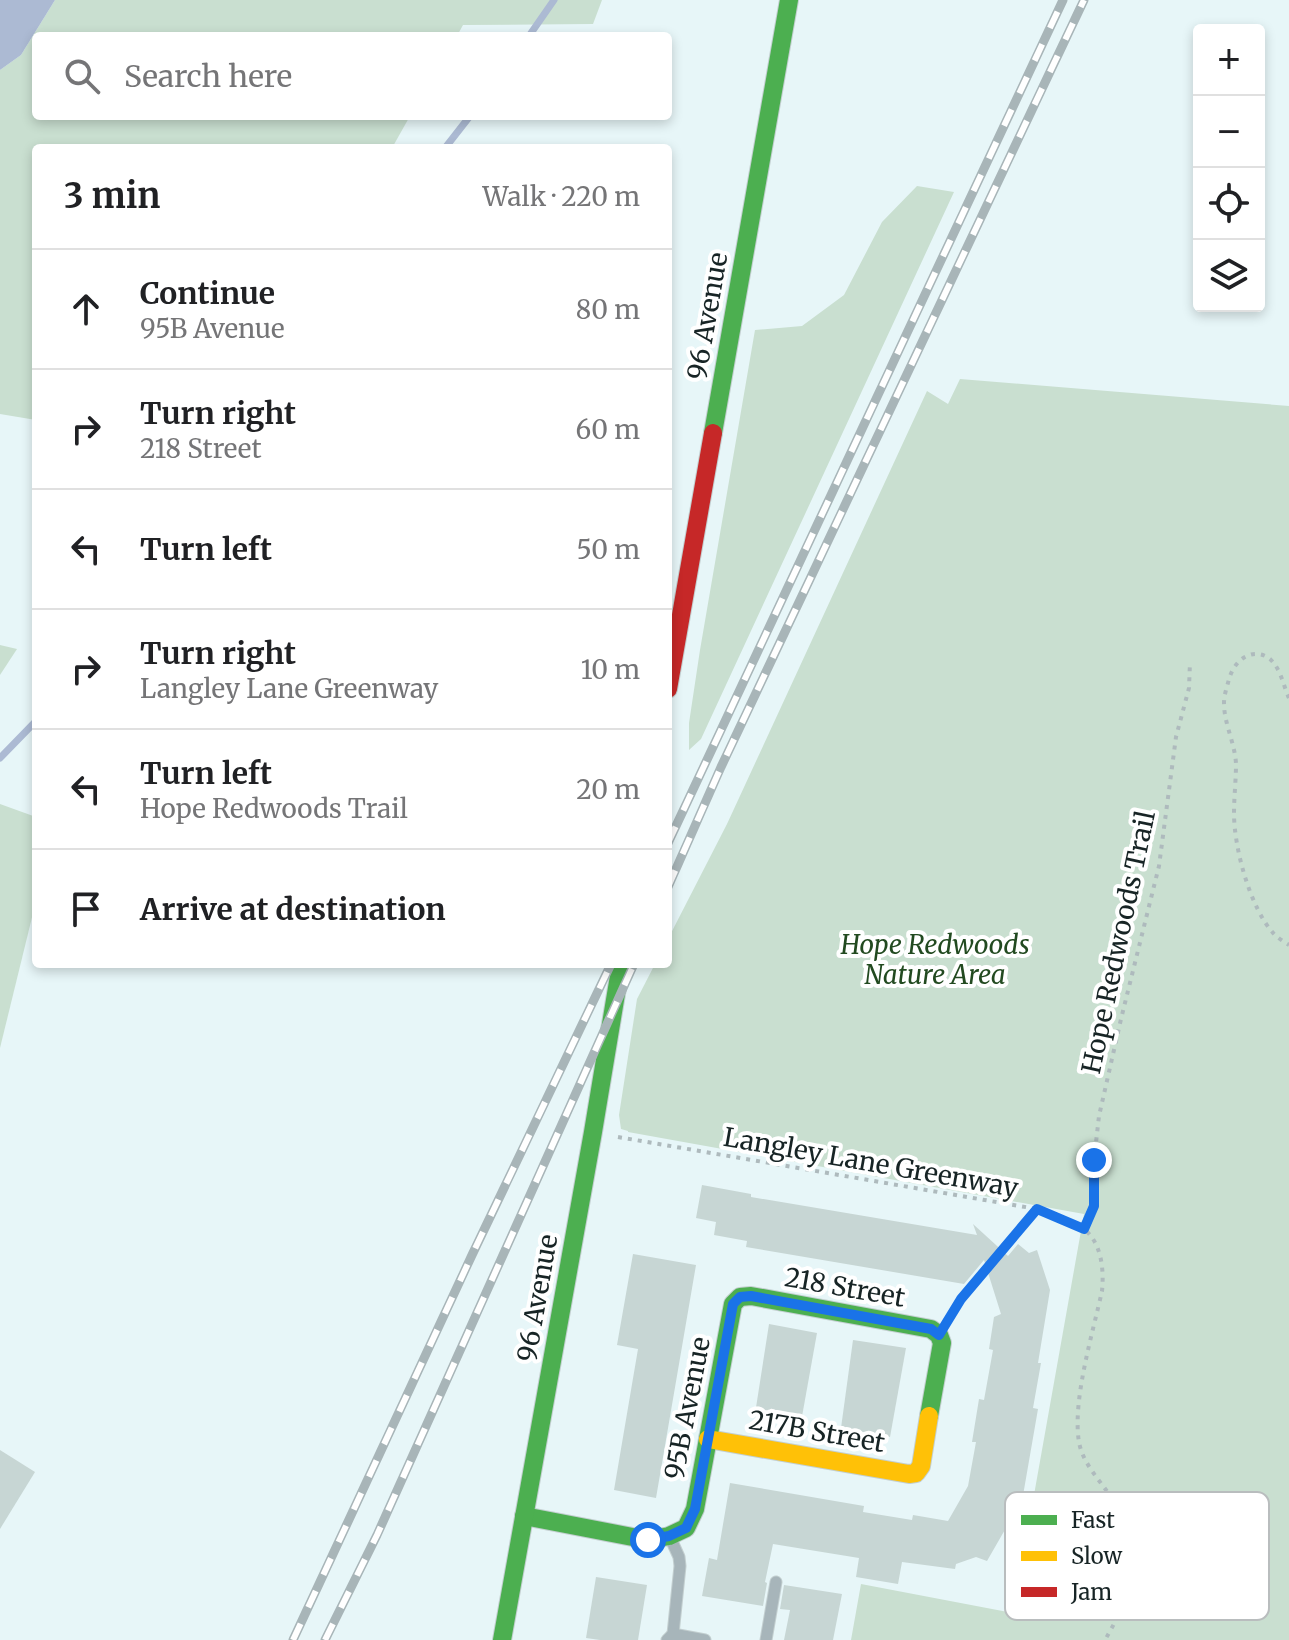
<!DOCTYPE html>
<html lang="en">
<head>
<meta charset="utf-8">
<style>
  body { margin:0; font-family:Merriweather,serif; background:#f6f6f6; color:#202124 }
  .controls { position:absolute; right:24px; top:24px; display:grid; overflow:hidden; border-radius:8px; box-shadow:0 4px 12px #0003 }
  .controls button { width:72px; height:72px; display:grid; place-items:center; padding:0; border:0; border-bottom:2px solid #e0e0e0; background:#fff; color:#202124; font:40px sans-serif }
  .stop { position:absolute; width:24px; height:24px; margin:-18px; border:6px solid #1a73e8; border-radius:50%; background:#fff }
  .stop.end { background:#1a73e8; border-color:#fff; box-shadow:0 2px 8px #0008 }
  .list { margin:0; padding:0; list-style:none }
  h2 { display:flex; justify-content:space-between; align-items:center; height:104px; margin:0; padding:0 32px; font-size:34px }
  h2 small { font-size:26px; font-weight:400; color:#757577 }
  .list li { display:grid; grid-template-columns:52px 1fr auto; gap:24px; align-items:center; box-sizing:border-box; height:120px; padding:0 32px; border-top:2px solid #e0e0e0 }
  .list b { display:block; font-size:30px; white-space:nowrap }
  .list p { margin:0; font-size:26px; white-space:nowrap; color:#757577 }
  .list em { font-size:26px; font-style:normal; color:#757577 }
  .icon { flex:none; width:44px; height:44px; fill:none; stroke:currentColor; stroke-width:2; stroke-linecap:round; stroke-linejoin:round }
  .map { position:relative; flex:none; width:1289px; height:1640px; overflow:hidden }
  .search { position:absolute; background:#fff; box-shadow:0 4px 12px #0003; left:32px; top:32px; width:640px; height:88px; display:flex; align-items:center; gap:20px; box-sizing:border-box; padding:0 28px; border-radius:8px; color:#757577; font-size:30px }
  .panel { position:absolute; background:#fff; box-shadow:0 4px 12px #0003; left:32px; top:144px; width:640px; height:824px; border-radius:8px }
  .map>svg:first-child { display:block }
</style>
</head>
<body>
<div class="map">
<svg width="1289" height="1640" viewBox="0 0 1289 1640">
  <rect width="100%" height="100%" fill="#e7f6f8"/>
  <!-- green -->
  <g fill="#c9dfd0">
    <path d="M55,0H602L593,24L463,25L457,36H36V116H410L392,148H36V420L0,414V70L21,55Z"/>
    <path d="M917,186L954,192L701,739L689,750V723L700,650L755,330L802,326L844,295L882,222Z"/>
    <path d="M960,379L1289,406V1640H851L861,1584L1013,1613L1084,1214L628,1132V1131L621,1129L619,1115L637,999L655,964H668V939L727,824L927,391L948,404Z"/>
    <path d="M0,645L17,649L0,675Z"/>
    <path d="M0,804L36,817V901L0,1048Z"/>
  </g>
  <!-- water -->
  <path fill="#acbad3" d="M0,0H55L21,55L0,70Z"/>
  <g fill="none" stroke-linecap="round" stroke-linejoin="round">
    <!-- stream -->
    <g stroke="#acbad3" stroke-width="7">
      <path d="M529,36L554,0"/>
      <path d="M445,148L470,116"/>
      <path d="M0,758L36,721"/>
    </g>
  </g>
  <!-- building -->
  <g fill="#c7d6d4">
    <path d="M702,1185L751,1194V1197L977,1235L973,1224L1008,1256L1018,1244L1029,1253L1037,1250L1050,1290L1038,1363H1041L1033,1408L1038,1409L1021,1507H1018L987,1561L976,1557L956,1564L955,1569L902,1562L898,1584L856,1577L859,1558L773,1544L765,1582L767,1583L763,1606L702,1596L709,1558L717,1560L730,1483L864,1506L863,1512L912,1520L913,1515L948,1521L968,1486L976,1442H972L979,1399L984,1400L993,1350L989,1349L994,1317L1001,1314L984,1260L964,1284L746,1247L747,1241L714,1235L716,1222L696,1218Z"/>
    <path d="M633,1254L696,1265L656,1498L614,1490L638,1349L617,1345Z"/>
    <path d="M769,1324L817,1333L801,1422L755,1414Z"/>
    <path d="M853,1340L906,1348L890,1437L841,1428Z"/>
    <path d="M0,1450L35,1472L0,1529Z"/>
    <path d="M596,1577L647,1585L638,1640H600L586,1638Z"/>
    <path d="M784,1585L842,1594L833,1640H784L790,1610L780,1609Z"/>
  </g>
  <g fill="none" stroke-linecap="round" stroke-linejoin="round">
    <defs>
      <g id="lane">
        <path d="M670,1537L679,1557L680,1566L673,1634"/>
        <path d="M667,1640L673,1634L705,1640"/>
        <path d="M766,1640L776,1582"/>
      </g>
      <g id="fast">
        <path d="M713,433L789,0"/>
        <path d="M524,1516L648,1540L669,1536L686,1528L695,1509L733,1304L740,1297L751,1296L931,1329L939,1335L942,1343L929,1416"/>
        <path d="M502,1640L593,1132L621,964"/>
      </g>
      <path id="slow" d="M708,1439L909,1474L916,1473L921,1466L929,1416"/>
      <path id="jam" d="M668,689L713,433"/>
    </defs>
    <!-- lane casing -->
    <use href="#lane" stroke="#c3cfd0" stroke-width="13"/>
    <!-- fast casing -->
    <use href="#fast" stroke="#c3cfd0" stroke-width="20"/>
    <!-- slow casing -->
    <use href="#slow" stroke="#c3cfd0" stroke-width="20"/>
    <!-- jam casing -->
    <use href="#jam" stroke="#c3cfd0" stroke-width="20"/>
    <!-- path -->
    <g stroke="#aebabd" stroke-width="4" stroke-dasharray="4 6" stroke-linecap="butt">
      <path d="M1289,698C1283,685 1281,669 1270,659C1264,654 1255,652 1247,656C1238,660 1232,669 1229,679C1227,687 1224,695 1224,703C1224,724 1235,743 1236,764C1236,780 1234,797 1234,813C1234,848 1250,908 1274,934C1278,938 1284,942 1289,945"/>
      <path d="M618,1137L1037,1209C1049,1214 1076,1223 1085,1230C1102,1244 1104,1271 1102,1291C1093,1332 1072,1401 1079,1442C1082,1460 1095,1475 1106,1490C1115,1503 1126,1516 1132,1531C1147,1566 1122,1610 1105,1640"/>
      <path d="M1084,1229L1094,1206V1160L1099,1116L1121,1019L1159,866L1176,737L1189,688L1190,662"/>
      <path d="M951,1312L961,1299L1037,1209"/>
    </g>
    <!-- lane -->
    <use href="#lane" stroke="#a7b5ba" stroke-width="11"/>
    <!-- fast -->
    <use href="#fast" stroke="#4caf50" stroke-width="18"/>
    <!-- slow -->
    <use href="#slow" stroke="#ffc107" stroke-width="18"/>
    <!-- jam -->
    <use href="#jam" stroke="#c62828" stroke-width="18"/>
    <defs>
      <g id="rail">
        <path d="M668,843L1063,0"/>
        <path d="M668,887L721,767L1084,0"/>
        <path d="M293,1640L472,1255L611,964"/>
        <path d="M325,1640L377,1535L634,964"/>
      </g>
    </defs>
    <!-- rail casing -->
    <use href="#rail" stroke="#a8b5b8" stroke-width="9"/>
    <!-- rail -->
    <use href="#rail" stroke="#fff" stroke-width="6" stroke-dasharray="18" stroke-linecap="butt"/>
  </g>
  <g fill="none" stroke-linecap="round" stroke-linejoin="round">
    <!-- route -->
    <path stroke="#1a73e8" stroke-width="10" d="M648,1540L669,1536L686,1528L695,1509L733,1304L740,1297L751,1296L931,1329L939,1335L961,1299L1037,1209L1084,1229L1094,1206V1160"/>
  </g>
  <g text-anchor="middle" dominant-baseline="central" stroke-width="8" stroke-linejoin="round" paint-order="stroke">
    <!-- street labels -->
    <g font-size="26" fill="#172425" stroke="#fff">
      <text transform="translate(707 316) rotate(-80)">96 Avenue</text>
      <text transform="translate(1118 942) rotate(-78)">Hope Redwoods Trail</text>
      <text transform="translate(871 1162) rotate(10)">Langley Lane Greenway</text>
      <text transform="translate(845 1287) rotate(10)">218 Street</text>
      <text transform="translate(537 1298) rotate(-80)">96 Avenue</text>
      <text transform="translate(687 1408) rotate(-79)">95B Avenue</text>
      <text transform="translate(817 1431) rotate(10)">217B Street</text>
    </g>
    <!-- park labels -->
    <g font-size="26" font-style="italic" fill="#224a20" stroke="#fff">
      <text x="935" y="944">Hope Redwoods<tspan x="935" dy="30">Nature Area</tspan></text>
    </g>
  </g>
  <!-- legend -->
  <rect x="1005" y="1492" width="264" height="128" rx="12" fill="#fff" stroke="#b9bdbe" stroke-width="2"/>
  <rect x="1021" y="1515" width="36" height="10" fill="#4caf50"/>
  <rect x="1021" y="1551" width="36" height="10" fill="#ffc107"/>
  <rect x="1021" y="1587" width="36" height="10" fill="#c62828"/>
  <g font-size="22" fill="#172425">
    <text x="1071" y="1528">Fast</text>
    <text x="1071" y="1564">Slow</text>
    <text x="1071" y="1600">Jam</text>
  </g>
</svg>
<div class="controls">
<button>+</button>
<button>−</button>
<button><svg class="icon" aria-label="locate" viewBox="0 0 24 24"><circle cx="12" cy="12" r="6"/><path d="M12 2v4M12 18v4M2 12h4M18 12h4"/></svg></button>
<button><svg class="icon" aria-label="layers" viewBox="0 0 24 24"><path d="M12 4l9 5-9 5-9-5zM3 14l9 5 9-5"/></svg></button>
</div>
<div class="stop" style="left:648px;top:1540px"></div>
<div class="stop end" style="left:1094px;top:1160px"></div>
<div class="search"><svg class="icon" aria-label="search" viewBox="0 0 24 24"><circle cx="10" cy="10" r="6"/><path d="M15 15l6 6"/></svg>Search here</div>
<section class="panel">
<h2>3 min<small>Walk · 220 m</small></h2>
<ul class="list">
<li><svg class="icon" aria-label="ahead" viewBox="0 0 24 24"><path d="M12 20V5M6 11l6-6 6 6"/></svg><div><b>Continue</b><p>95B Avenue</p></div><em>80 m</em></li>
<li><svg class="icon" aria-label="right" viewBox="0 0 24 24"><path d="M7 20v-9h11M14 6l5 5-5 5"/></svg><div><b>Turn right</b><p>218 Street</p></div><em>60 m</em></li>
<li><svg class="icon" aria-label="left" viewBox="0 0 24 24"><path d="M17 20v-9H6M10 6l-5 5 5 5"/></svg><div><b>Turn left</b></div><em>50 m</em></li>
<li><svg class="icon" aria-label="right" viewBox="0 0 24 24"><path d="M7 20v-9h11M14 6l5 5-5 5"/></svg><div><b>Turn right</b><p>Langley Lane Greenway</p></div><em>10 m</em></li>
<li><svg class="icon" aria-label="left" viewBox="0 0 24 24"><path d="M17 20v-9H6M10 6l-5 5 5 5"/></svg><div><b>Turn left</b><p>Hope Redwoods Trail</p></div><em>20 m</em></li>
<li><svg class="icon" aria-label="arrive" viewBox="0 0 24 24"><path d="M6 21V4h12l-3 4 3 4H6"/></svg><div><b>Arrive at destination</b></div></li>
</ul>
</section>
</div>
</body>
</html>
